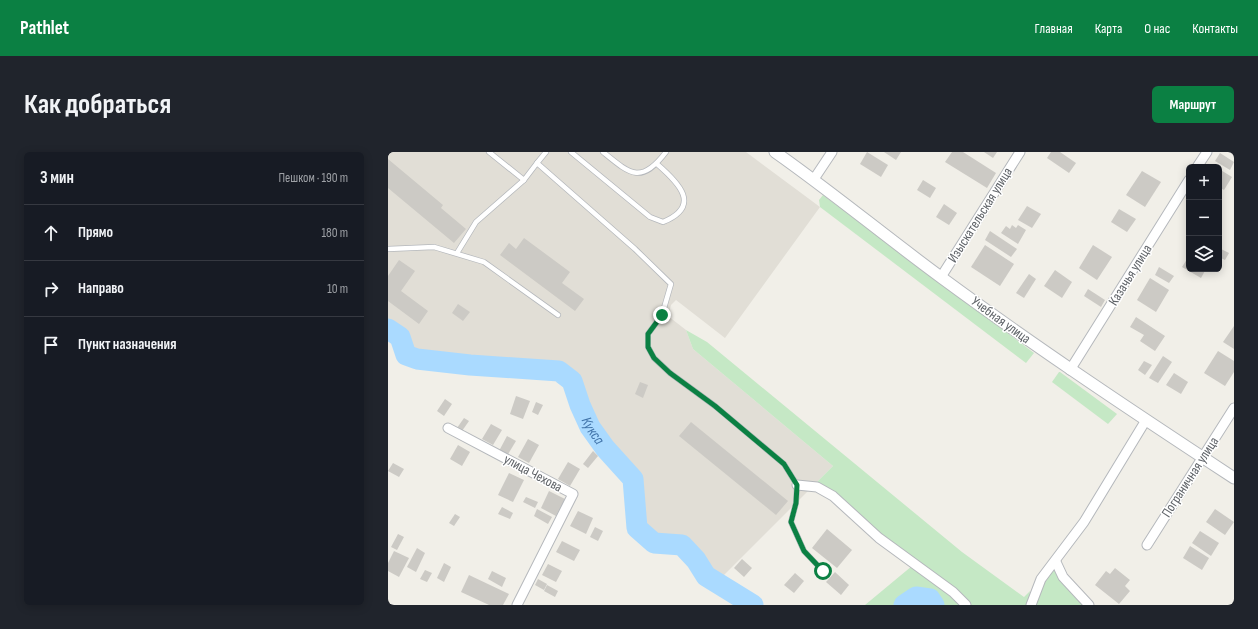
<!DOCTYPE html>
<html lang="ru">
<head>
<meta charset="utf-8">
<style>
  body { margin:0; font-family:"Sofia Sans Condensed",sans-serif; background:#20242c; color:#f1f3f6 }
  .controls { position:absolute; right:12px; top:12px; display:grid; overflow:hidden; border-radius:6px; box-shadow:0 2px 10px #0003 }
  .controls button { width:36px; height:36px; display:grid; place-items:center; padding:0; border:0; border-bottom:1px solid #363941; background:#171b24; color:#f1f3f6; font:20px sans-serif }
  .stop { position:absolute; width:12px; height:12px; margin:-9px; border:3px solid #0b8043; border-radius:50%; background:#fff }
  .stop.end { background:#0b8043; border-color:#fff; box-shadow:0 1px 4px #0008 }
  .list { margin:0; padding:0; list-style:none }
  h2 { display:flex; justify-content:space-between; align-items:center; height:52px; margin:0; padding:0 16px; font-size:17px }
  h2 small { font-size:13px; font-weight:400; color:#9ea1a6 }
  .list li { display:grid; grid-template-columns:26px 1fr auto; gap:12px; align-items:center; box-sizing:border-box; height:56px; padding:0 16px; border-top:1px solid #363941 }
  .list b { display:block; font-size:15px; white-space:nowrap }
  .list em { font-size:13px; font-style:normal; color:#9ea1a6 }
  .icon { flex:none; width:22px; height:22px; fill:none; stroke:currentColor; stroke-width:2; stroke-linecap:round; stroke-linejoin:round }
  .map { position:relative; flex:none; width:846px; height:453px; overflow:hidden; border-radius:6px }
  header { display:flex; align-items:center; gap:24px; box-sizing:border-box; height:56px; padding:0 20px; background:#0b8043; color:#fff }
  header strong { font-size:19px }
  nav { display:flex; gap:22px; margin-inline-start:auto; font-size:14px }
  .intro { display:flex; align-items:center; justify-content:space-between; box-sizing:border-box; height:96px; padding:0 24px }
  h1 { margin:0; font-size:28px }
  .button { padding:10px 18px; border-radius:6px; background:#0b8043; color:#fff; font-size:14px; font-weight:700 }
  main { display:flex; gap:24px; padding:0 24px }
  aside { flex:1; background:#171b24; border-radius:6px; box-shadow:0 2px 10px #0003 }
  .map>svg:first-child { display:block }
</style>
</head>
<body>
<header>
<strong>Pathlet</strong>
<nav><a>Главная</a><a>Карта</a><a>О нас</a><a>Контакты</a></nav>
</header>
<div class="intro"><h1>Как добраться</h1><a class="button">Маршрут</a></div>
<main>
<aside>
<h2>3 мин<small>Пешком · 190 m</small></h2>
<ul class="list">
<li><svg class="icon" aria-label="ahead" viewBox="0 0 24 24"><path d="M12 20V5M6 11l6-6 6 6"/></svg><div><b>Прямо</b></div><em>180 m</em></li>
<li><svg class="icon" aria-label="right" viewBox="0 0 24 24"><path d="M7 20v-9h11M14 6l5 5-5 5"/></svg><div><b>Направо</b></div><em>10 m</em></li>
<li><svg class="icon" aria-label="arrive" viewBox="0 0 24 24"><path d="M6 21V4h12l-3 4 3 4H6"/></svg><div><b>Пункт назначения</b></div></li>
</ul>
</aside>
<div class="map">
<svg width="846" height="453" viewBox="0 0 846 453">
  <rect width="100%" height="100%" fill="#f1efe8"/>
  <!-- education -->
  <path fill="#e1ded6" d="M0,0H358L432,55L337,186L288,148L283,153L280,164L298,178L305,197L445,314L332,427L320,419L298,389L270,387L252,375L249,363V327L204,274L194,252L187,228L173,216L31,204L20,200L15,184L6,175L0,173Z"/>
  <!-- green -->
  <g fill="#c5e8c5">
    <path d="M435,43L646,201L638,211L432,55L431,48Z"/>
    <path d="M298,178L319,190L574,400L636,445L642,439L640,453H583L428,331L445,314L305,197Z"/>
    <path d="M671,220H672L729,262L720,272L664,230Z"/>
    <path d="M524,414L562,442L573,453H549L544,444L528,440L514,449L511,453H477Z"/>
    <path d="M667,417L673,428L696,453H647L657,428Z"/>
  </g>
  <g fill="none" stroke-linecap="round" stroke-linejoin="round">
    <!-- river -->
    <g stroke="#aadaff" stroke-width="21">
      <path id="s1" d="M0,177L12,185L18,203L29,207L82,213L171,219L184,229L192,253L202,275L217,296L245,327L249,376L266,391L294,393L308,408L318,424L365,453"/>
      <path d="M516,453L528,445L542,447L546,453"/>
    </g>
  </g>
  <!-- building -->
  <g fill="#cccac5">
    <path d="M479,0L500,13L493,25L472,12Z"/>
    <path d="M496,0H513L508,8Z"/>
    <path d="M564,0H575L608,21L599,36L557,10Z"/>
    <path d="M596,0H609L605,6Z"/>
    <path d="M663,0H672L688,11L681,21L659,6Z"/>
    <path d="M832,1L846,10L842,18L827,9Z"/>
    <path d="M0,7L55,53L53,56L78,77L66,91L0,36Z"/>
    <path d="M831,17L844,25L836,38L831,35Z"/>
    <path d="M754,19L773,30L757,55L738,43Z"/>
    <path d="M535,28L548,36L542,46L529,38Z"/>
    <path d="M556,52L569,61L561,73L548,65Z"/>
    <path d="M639,54L653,62L644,76L630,68Z"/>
    <path d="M731,57L748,67L739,80L723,70Z"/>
    <path d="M624,73L628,76L630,73L638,78L630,92L613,81L618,74L622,77Z"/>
    <path d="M602,79L629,97L623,105L597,88Z"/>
    <path d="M136,86L182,120L174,131L196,147L187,159L112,103L121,91L128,97Z"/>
    <path d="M597,93L626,112L612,134L583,115Z"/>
    <path d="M705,93L724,105L709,128L691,116Z"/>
    <path d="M831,96L841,101L837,108L831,105Z"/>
    <path d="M801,104V117H818L813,126L794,115Z"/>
    <path d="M11,108L27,119L13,139L40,159L31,172L0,149V124Z"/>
    <path d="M771,115L786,124L781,131L767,123Z"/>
    <path d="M667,118L684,130L674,146L656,134Z"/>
    <path d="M641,122L648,127L636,146L628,141Z"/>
    <path d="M762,126L781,138L768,160L749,148Z"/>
    <path d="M700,137L717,148L713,155L696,144Z"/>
    <path d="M70,152L82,160L75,169L64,161Z"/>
    <path d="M748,165L777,184L767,199L752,189L756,183L742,175Z"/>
    <path d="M846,174V197L835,190Z"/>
    <path d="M830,199L846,209V220L837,234L816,221Z"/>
    <path d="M775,204L784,210L770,231L761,226Z"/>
    <path d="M756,209L764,213L757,223L750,218Z"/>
    <path d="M786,221L800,230L793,242L778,233Z"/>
    <path d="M252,230L260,233L255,246L247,242Z"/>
    <path d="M128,244L142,249L135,267L122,262Z"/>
    <path d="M57,247L64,252L56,264L49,259Z"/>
    <path d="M148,250L155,253L150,263L144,260Z"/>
    <path d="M76,266L81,269L74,279L69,276Z"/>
    <path d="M303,270L400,349L388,363L291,284Z"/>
    <path d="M103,272L114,278L105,293L94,287Z"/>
    <path d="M119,284L128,289L119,304L111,299Z"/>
    <path d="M140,287L151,293L141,311L130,305Z"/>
    <path d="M70,293L82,300L74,314L62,307Z"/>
    <path d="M205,299L210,304L200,316L195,312Z"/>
    <path d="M180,310L192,317L182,334L170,327Z"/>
    <path d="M5,311L16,317L11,325L0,319Z"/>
    <path d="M121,321L136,328L125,350L110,343Z"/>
    <path d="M161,339L177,347L168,364L153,356Z"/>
    <path d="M138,345L150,350L147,356L135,350Z"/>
    <path d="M114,355L125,361L122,367L110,362Z"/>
    <path d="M149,357L164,365L160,372L146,364Z"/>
    <path d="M827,357L846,370L837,383L818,370Z"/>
    <path d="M190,359L205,366L198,382L182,374Z"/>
    <path d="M67,362L72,365L66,374L61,371Z"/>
    <path d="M207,375L215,379L210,389L202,385Z"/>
    <path d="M439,377L464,398L449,416L424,396Z"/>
    <path d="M812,379L831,391L823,404L804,391Z"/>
    <path d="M10,382L16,385L9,398L3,395Z"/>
    <path d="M174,389L192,398L186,409L168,400Z"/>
    <path d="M802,394L821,406L814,418L795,406Z"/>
    <path d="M29,396L37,401L28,420L19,415Z"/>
    <path d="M6,399L21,406L11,425L0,419V411Z"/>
    <path d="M354,407L364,416L356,425L346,416Z"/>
    <path d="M56,411L63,415L56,430L49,426Z"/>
    <path d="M160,412L174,419L168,430L154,423Z"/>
    <path d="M727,416L742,428L737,434L742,439L731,452L707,433L718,419L722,422Z"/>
    <path d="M37,418L44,421L39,430L32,427Z"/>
    <path d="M104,419L118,426L114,435L100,427Z"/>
    <path d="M447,420L461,433L453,443L438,430Z"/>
    <path d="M407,421L416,429L406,441L396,433Z"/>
    <path d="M81,423L121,442L115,453H101L73,440Z"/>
    <path d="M150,427L159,432L156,438L147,433Z"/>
    <path d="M159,433L170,439L167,445L156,439Z"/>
  </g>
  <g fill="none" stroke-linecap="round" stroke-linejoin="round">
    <defs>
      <g id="service">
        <path d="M101,0L136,28L149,11L247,97L283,132L274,163L260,182V195L266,206L282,221L327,254L396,312L409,333L408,351L403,370L416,399L435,419"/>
        <path d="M183,0L262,65L275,70C314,54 291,31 269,12"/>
        <path d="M215,0C242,22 253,33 278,0"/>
        <path d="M149,11L158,0"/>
        <path d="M0,97L46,95L96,110L170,163"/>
        <path d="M69,101L88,70L136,28"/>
      </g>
      <g id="minor">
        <path d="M809,15L819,0"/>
        <path d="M426,27L444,0"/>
        <path d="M553,125L632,0"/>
        <path d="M682,218L801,28"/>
        <path d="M60,276L185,342L129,453"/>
        <path d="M409,333L429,335L445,344L491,386L565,440L578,453"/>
        <path d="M759,393L846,256"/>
        <path d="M668,410L675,425L701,453"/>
        <path d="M643,453L653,427L696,370L758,268"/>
      </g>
      <path id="tertiary" d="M387,0C444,40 498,85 554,126C649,196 747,261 846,326"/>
    </defs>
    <!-- service casing -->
    <use href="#service" stroke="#b5b8bc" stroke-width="6"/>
    <!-- minor casing -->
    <use href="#minor" stroke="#b5b8bc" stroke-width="11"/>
    <!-- tertiary casing -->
    <use href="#tertiary" stroke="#b5b8bc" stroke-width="13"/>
    <!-- service -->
    <use href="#service" stroke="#fff" stroke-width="4.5"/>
    <!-- minor -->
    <use href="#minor" stroke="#fff" stroke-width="9"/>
    <!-- tertiary -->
    <use href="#tertiary" stroke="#fff" stroke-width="11"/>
  </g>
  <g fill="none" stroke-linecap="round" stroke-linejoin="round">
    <!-- route -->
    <path stroke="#0b8043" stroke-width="5" d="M274,163L260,182V195L266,206L282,221L327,254L396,312L409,333L408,351L403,370L416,399L435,419"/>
  </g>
  <g text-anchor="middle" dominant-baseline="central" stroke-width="3" stroke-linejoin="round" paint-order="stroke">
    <!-- street labels -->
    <g font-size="14" fill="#5f6368" stroke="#fff">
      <text transform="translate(592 63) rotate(-58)">Изыскательская улица</text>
      <text transform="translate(742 123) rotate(-58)">Казачья улица</text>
      <text transform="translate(613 168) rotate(36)">Учебная улица</text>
      <text transform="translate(145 321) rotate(28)">улица Чехова</text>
      <text transform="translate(802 325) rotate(-57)">Пограничная улица</text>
    </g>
    <!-- water labels -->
    <g font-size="15" font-style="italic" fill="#4174aa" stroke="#fff">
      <text stroke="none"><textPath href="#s1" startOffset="258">Кукса</textPath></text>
    </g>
  </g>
</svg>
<div class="controls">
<button>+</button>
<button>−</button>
<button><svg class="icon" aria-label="layers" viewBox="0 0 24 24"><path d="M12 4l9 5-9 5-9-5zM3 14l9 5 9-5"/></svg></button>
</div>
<div class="stop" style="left:435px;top:419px"></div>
<div class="stop end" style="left:274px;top:163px"></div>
</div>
</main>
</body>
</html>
